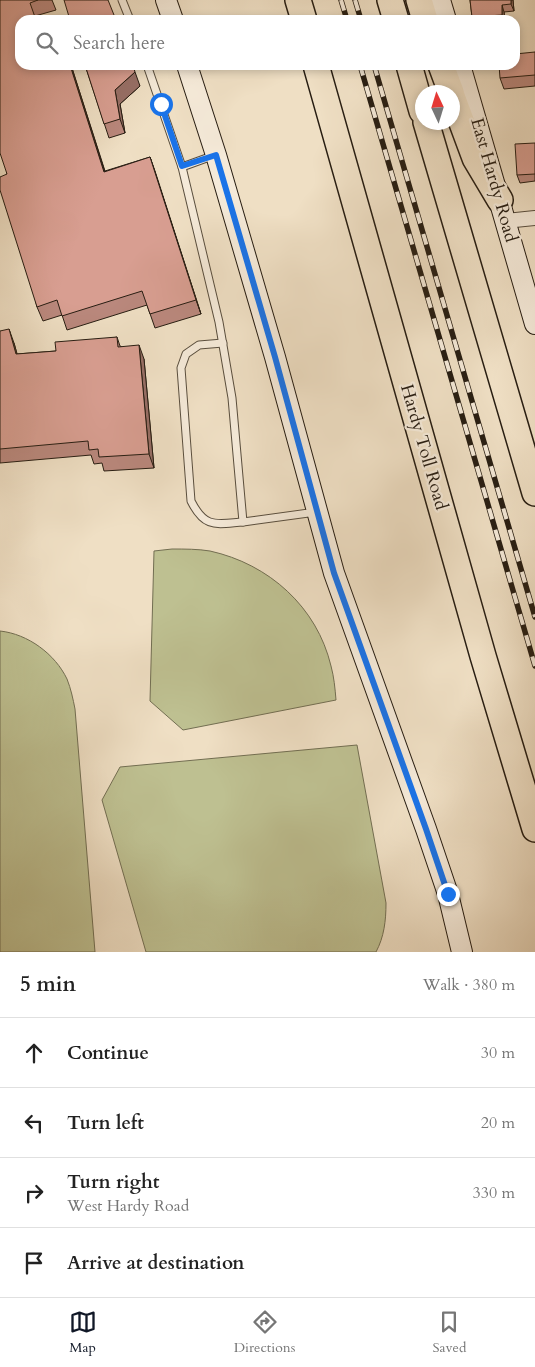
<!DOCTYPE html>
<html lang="en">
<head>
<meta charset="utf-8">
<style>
  body { margin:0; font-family:Cardo,serif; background:#f2f2f2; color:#222 }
  .compass { position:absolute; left:415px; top:85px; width:45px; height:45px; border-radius:50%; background:#fff; box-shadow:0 2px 8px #0003; rotate:356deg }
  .stop { position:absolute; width:15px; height:15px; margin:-11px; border:4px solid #1a73e8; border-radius:50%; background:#fff }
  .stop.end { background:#1a73e8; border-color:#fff; box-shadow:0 1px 5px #0008 }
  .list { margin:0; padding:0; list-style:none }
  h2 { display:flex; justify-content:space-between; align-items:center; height:65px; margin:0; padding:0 20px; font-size:21px }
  h2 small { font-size:16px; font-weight:400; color:#767676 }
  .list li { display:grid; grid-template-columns:32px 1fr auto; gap:15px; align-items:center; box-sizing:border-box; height:70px; padding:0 20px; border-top:1px solid #e0e0e0 }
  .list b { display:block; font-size:19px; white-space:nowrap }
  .list p { margin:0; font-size:16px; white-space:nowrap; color:#767676 }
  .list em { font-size:16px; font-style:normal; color:#767676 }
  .icon { flex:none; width:28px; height:28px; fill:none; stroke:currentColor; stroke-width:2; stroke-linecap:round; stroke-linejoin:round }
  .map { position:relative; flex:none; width:535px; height:952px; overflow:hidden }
  .search { position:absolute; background:#fff; box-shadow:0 2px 8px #0003; left:15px; right:15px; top:15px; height:55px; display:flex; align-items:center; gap:12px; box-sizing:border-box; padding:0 18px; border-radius:15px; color:#767676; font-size:19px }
  .sheet { height:345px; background:#fff }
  nav { display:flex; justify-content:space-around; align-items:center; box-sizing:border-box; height:70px; border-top:1px solid #e0e0e0; background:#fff; font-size:14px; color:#767676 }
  nav a { display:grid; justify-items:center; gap:2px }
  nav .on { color:#111827 }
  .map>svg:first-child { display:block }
</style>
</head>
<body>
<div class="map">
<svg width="535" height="952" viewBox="0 0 535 952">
  <rect width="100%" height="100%" fill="#efdfc4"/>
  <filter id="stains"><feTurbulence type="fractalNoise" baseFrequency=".004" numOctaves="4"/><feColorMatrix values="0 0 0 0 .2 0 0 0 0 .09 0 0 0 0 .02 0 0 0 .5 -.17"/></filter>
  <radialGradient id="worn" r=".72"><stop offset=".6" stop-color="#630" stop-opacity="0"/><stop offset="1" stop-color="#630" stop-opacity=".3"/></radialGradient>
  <!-- pitch -->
  <g fill="#bec091" stroke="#726e52">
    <path d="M172,549C185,549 198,549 210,551C269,564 317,607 331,666C334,677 335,688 336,700L183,730L150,701L154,551Z"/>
    <path d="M0,631C28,634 55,654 67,679C71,689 73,699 75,709L95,952H0Z"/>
    <path d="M357,745L386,903C386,921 384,937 376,952H146L102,800L120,767Z"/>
  </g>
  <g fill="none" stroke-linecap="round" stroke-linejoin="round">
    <defs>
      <g id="service">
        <path d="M122,0L130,20"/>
        <path d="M147,65L182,167L219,322L232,398L243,522L316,512"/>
        <path d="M182,167L215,155"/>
        <path d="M223,343L199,345L186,354L181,368L191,501C205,529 216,524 243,522"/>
      </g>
      <path id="minor" d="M506,221L535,218"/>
      <g id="secondary">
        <path d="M166,0L173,20"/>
        <path d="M440,0L446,20"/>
        <path d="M187,65L216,155L275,357L334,573L426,829L448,894L462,952"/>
        <path d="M460,65L535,324"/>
      </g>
      <g id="motorway">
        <path d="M298,0L304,20"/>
        <path d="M390,0L396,20"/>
        <path d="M419,0L425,20"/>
        <path d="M316,65L483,656L535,829"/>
        <path d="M409,65L422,111"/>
        <path d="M441,65L451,92"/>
        <path d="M452,96L475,158L500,200"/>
        <path d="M426,122L535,493"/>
      </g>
    </defs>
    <!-- service casing -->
    <use href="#service" stroke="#594e3e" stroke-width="9"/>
    <!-- minor casing -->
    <use href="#minor" stroke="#594e3e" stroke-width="16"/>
    <!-- secondary casing -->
    <use href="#secondary" stroke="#271d12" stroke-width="22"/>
    <!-- motorway casing -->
    <use href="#motorway" stroke="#271d12" stroke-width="28"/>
    <!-- service -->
    <use href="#service" stroke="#f5ead9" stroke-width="7"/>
    <!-- minor -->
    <use href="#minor" stroke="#f5ead9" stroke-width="14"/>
    <!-- secondary -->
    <use href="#secondary" stroke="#f5ead9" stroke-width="20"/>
    <!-- motorway -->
    <use href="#motorway" stroke="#efdfc4" stroke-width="25"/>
    <defs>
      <g id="rail">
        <path d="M341,0L347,20"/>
        <path d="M355,0L361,20"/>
        <path d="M360,65L535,666"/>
        <path d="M374,65L535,617"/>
      </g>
    </defs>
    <!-- rail casing -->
    <use href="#rail" stroke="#271d12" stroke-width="5.5"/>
    <!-- rail -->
    <use href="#rail" stroke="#f5ead9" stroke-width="4" stroke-dasharray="11" stroke-linecap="butt"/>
  </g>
  <!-- wall -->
  <g fill="#ba887d" stroke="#271d12">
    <path d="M0,0H52L56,10L35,16L36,20H20V65H71L105,171L150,157L201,314L155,328L147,305L67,330L62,315L43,321L37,307L7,174Z"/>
    <path d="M470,0H513L514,11L504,12L505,20H473L472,17Z"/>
    <path d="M535,52V86L504,89L500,78Z"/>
    <path d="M85,65L140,86L120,104L125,133L109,138Z"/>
    <path d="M535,143V181L520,183L517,175Z"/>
    <path d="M0,331L14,343L17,354L56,351L117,337L120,346L144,359L154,468L104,471L102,463L94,464L91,455L0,463Z"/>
  </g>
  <!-- shaded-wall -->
  <g fill="#976f66" stroke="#271d12">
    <path d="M511,0H513L514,11L511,4Z"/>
    <path d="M502,5L504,12L505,20H504L502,15Z"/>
    <path d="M70,65H71L109,185L104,172Z"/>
    <path d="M135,72L140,86L120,104L125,133L120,119L115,90Z"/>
    <path d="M150,157L155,171L201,314L196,300Z"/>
    <path d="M9,329L14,343L21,368L16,354Z"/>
    <path d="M139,345L144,359L154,468L149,454Z"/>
  </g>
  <!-- building -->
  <g fill="#d89e91" stroke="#271d12">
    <path d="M0,0H38L30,3L36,20H20V65H70L104,172L150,157L196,300L150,314L142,291L62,316L57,300L37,307L0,190V177L7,174L0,153Z"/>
    <path d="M64,0H108L116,20H70Z"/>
    <path d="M470,0H511V4L502,5V15L472,17Z"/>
    <path d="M535,52V75L500,78L499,65H515V54Z"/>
    <path d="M85,65H133L135,72L115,90L120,119L104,124Z"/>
    <path d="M535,143V174L517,175L515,144Z"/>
    <path d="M9,329L16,354L56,351L55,342L117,337L118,347L139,345L149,454L99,457L98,449L89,450L88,441L0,449V331Z"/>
  </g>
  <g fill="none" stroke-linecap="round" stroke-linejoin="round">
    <!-- route -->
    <path stroke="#1a73e8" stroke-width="6" d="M161,104L182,166L216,155L275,357L334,573L426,829L448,894"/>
  </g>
  <g text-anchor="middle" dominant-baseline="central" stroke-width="4.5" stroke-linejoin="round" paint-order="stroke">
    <!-- street labels -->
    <g font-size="18" fill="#271d12" stroke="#f5ead9">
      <text transform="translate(494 180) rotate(74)">East Hardy Road</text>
      <text transform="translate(424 447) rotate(74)">Hardy Toll Road</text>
    </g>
  </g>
  <rect width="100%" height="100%" filter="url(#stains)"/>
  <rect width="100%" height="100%" fill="url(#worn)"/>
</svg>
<svg class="compass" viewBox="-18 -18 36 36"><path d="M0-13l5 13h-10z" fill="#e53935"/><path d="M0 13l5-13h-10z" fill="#767676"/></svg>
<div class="stop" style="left:161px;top:104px"></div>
<div class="stop end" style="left:448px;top:894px"></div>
<div class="search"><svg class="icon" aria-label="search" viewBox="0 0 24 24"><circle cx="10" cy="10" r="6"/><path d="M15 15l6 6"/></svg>Search here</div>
</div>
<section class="sheet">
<h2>5 min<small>Walk · 380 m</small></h2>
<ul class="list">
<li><svg class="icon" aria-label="ahead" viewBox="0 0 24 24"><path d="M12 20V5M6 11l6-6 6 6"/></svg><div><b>Continue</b></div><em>30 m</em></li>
<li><svg class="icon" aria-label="left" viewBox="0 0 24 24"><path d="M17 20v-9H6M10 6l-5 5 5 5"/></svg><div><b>Turn left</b></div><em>20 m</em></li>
<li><svg class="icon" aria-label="right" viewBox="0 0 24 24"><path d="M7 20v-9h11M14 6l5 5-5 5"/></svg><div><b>Turn right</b><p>West Hardy Road</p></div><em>330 m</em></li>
<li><svg class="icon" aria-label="arrive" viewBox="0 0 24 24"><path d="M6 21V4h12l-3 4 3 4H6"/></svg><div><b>Arrive at destination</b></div></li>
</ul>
</section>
<nav>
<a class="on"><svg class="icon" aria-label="map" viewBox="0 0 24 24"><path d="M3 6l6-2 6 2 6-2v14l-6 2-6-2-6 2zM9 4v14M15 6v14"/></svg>Map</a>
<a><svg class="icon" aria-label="directions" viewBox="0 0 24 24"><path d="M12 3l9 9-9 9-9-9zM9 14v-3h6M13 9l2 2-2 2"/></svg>Directions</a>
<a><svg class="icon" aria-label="saved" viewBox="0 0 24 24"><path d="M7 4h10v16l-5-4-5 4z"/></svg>Saved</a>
</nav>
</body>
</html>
